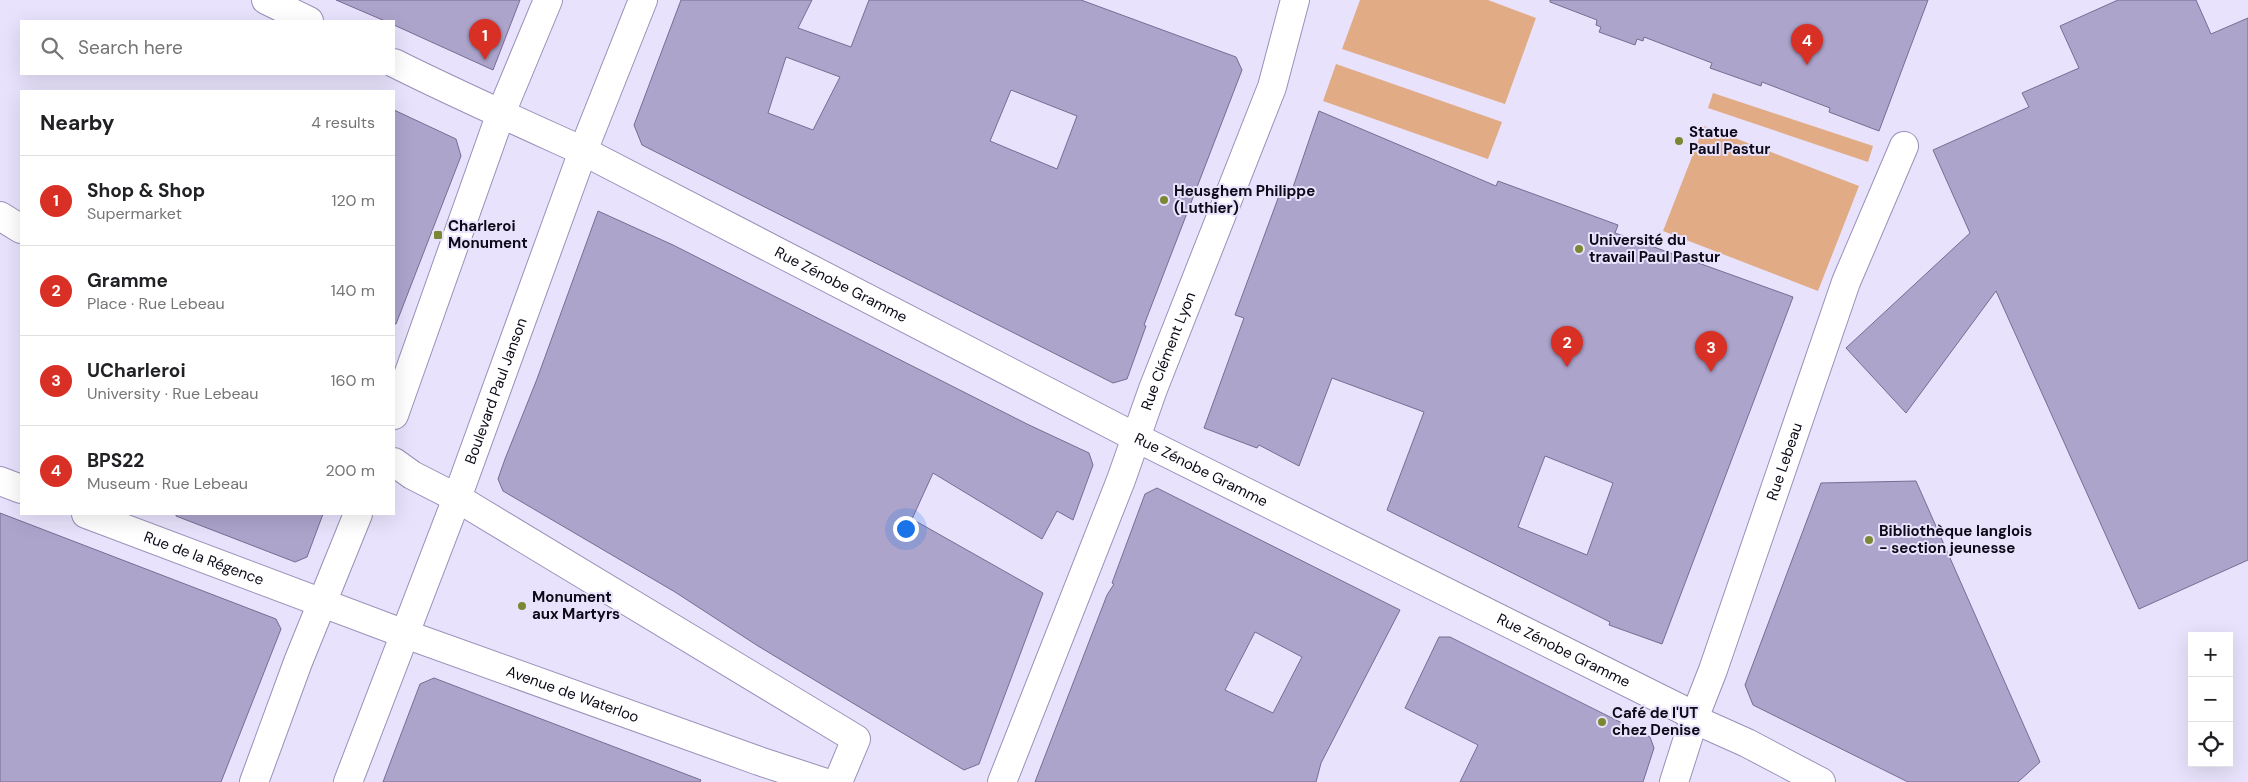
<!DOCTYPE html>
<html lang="en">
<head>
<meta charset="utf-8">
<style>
  body { margin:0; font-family:"DM Sans",sans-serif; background:#f2f2f2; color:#202124 }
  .controls { position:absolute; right:15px; bottom:15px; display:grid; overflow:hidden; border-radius:0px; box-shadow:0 5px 20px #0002 }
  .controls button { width:45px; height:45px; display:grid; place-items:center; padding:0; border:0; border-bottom:1px solid #e0e0e0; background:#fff; color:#202124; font:25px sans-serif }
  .you { position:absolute; left:905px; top:528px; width:18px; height:18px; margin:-12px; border:4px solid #fff; border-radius:50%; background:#1a73e8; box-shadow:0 0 0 8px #1a73e833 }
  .badge { display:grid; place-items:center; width:32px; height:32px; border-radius:50%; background:#d93025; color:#fff; font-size:16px; font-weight:700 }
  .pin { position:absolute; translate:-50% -41px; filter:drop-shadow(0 1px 2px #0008) }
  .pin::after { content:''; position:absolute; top:26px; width:18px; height:15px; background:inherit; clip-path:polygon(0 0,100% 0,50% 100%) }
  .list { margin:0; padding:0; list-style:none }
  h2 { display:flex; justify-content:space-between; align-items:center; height:65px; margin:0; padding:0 20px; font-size:21px }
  h2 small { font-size:16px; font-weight:400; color:#757577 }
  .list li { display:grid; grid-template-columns:32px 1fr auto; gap:15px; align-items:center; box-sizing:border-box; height:90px; padding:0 20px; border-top:1px solid #e0e0e0 }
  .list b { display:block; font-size:19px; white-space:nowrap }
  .list p { margin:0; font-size:16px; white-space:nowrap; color:#757577 }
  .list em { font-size:16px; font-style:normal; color:#757577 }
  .icon { flex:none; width:28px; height:28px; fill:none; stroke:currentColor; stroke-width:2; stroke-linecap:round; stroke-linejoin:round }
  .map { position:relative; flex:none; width:2248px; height:782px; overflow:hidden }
  .search { position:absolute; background:#fff; box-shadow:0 5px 20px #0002; left:20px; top:20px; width:375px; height:55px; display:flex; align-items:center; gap:12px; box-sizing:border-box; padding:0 18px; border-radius:0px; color:#757577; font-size:19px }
  .panel { position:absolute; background:#fff; box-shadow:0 5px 20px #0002; left:20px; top:90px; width:375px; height:425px; border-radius:0px }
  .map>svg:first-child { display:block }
</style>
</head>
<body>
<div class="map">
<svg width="2248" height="782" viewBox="0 0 2248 782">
  <rect width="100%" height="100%" fill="#e8e2fc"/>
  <!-- green -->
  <g fill="#e1ab86">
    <path d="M1360,0H1488L1536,18L1505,104L1342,49Z"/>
    <path d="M1336,64L1502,122L1488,159L1323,101Z"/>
    <path d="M1713,93L1873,146L1868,162L1708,108Z"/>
    <path d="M1704,126L1859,186L1818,291L1663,231Z"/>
  </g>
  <!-- building -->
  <g fill="#ada4cc" stroke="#776d93" fill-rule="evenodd">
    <path d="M336,0H520L493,70L394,25V21H385Z"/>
    <path d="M681,0H812L798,28L851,47L869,0H1081L1236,57L1242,70L1144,325L1146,326L1127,379L1113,383L642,145L634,125ZM786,57L840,77L813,130L768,113ZM1011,90L1077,116L1057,169L990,141Z"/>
    <path d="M1550,0H1928L1879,131L1829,112L1830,108L1762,82L1761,86L1710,68L1712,63L1644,37L1643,41L1637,39L1635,45L1599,32L1601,27L1596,25L1597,20L1550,2Z"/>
    <path d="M2118,0H2196L2211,34L2248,18V560L2139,609L1996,291L1906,413L1846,348L1970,233L1933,150L2029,107L2022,93L2079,68L2060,26Z"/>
    <path d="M394,110L456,139L461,156L396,324H394Z"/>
    <path d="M1319,111L1496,186L1498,181L1618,225L1615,233L1793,297L1662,644L1609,625L1610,622L1387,510L1424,412L1332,378L1299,466L1259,445L1257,448L1204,428L1244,318L1235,315L1280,193L1290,196ZM1545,456L1613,483L1587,555L1518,527Z"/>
    <path d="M598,211L673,245L1027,424L1089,453L1093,465L1073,520L1057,511L1042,539L933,473L912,519L1043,593L979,764L964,770L758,646L675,592L503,491L498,479L505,459L537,379Z"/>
    <path d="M1916,481L2040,762L2018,782H1908L1753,705L1745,685L1821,483Z"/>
    <path d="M1157,488L1400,610L1321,763L1316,782H1035L1107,595L1114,584L1112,583L1145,494ZM1255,632L1302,657L1273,713L1225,690Z"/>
    <path d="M0,513L276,619L281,629L221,782H0Z"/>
    <path d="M176,514H323L307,557L295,562L176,516Z"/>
    <path d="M1439,637H1450L1650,737L1654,748L1643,782H1460L1478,745L1405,708Z"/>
    <path d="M434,678L701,780L700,782H383L420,684Z"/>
  </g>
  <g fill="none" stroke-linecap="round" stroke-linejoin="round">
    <defs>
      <g id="minor">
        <path d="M266,0L309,21"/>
        <path id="s1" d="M394,63C456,94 519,122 583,151L1137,438L1695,716L1700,722L1747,743L1821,782"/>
        <path d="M0,216L21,229"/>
        <path d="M394,462L412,475L457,498L856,739L838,782"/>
        <path d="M0,481L21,489"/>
        <path id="s2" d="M86,514L405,634L759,761L823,782"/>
        <path id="s3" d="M1002,782L1121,480L1153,389L1272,87L1295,0"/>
        <path id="s4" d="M1674,782L1695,716L1713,670L1846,282L1904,146"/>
      </g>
      <g id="tertiary">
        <path d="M394,415L501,113L548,0"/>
        <path d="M254,782L298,662L358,514"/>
        <path id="s5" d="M348,782L457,498L583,151L643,0"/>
      </g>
    </defs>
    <!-- minor casing -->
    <use href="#minor" stroke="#9a90b8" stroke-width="30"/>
    <!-- tertiary casing -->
    <use href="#tertiary" stroke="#9a90b8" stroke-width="30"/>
    <!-- minor -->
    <use href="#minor" stroke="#fff" stroke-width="28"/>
    <!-- tertiary -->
    <use href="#tertiary" stroke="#fff" stroke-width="28"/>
  </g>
  <!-- markers -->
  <g fill="#7c8734" stroke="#e8e2fc" stroke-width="2">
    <circle cx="1679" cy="141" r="5"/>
    <circle cx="1164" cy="200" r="5"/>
    <rect x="433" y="230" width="10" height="10" rx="2.5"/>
    <circle cx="1579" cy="249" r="5"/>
    <circle cx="1869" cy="540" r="5"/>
    <circle cx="522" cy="606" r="5"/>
    <circle cx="1602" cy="722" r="5"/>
  </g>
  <g text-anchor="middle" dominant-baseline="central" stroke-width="4" stroke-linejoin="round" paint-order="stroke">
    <!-- poi labels -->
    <g font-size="15" font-weight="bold" fill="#0d0917" stroke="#e8e2fc" text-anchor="start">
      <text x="1689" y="132">Statue<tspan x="1689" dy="17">Paul Pastur</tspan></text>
      <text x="1174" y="191">Heusghem Philippe<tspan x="1174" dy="17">(Luthier)</tspan></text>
      <text x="448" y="226">Charleroi<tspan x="448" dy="17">Monument</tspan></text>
      <text x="1589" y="240">Université du<tspan x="1589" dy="17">travail Paul Pastur</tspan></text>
      <text x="1879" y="531">Bibliothèque langlois<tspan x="1879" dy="17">- section jeunesse</tspan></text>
      <text x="532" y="597">Monument<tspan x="532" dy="17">aux Martyrs</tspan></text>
      <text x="1612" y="713">Café de l'UT<tspan x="1612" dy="17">chez Denise</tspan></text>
    </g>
    <!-- street labels -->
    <g font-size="15" fill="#0d0917" stroke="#e8e2fc">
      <text stroke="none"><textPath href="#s1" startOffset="499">Rue Zénobe Gramme</textPath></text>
      <text stroke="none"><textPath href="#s3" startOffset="462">Rue Clément Lyon</textPath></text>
      <text stroke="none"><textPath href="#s5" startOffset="418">Boulevard Paul Janson</textPath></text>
      <text stroke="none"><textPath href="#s4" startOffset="339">Rue Lebeau</textPath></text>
      <text stroke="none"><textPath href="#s1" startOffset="904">Rue Zénobe Gramme</textPath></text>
      <text stroke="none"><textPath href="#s2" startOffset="126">Rue de la Régence</textPath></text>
      <text stroke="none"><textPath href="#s1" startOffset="1309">Rue Zénobe Gramme</textPath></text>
      <text stroke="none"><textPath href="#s2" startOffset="519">Avenue de Waterloo</textPath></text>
    </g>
  </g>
</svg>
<div class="controls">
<button>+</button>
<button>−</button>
<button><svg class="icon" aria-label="locate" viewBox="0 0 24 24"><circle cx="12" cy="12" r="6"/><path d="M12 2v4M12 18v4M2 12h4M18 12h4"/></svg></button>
</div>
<div class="you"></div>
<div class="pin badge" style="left:485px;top:60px">1</div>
<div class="pin badge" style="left:1567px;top:367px">2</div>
<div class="pin badge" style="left:1711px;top:372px">3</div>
<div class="pin badge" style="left:1807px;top:65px">4</div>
<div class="search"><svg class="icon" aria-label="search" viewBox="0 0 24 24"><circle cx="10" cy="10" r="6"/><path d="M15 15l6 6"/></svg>Search here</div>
<section class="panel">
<h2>Nearby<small>4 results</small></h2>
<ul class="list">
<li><span class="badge">1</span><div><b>Shop &amp; Shop</b><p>Supermarket</p></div><em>120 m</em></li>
<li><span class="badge">2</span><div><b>Gramme</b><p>Place · Rue Lebeau</p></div><em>140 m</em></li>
<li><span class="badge">3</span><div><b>UCharleroi</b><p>University · Rue Lebeau</p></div><em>160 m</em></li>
<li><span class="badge">4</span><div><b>BPS22</b><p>Museum · Rue Lebeau</p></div><em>200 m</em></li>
</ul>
</section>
</div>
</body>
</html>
